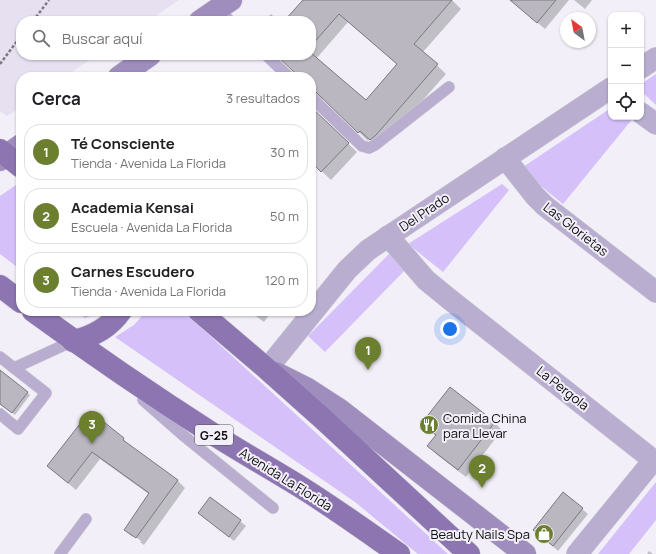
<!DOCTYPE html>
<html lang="es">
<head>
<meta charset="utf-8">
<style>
  body { margin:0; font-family:Manrope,sans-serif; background:#f6f6f6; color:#202124 }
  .controls { position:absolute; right:12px; top:12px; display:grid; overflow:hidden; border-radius:8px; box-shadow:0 1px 3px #0004 }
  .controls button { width:36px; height:36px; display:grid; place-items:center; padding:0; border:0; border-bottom:1px solid #e0e0e0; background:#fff; color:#202124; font:20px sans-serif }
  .compass { position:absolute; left:560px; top:12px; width:36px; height:36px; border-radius:50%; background:#fff; box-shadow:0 1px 3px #0004; rotate:328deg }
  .you { position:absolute; left:450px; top:329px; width:14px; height:14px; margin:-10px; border:3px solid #fff; border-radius:50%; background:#1a73e8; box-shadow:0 0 0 6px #1a73e833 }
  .badge { display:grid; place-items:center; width:26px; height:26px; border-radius:50%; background:#6b7f2f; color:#fff; font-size:13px; font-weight:700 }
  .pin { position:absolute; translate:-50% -33px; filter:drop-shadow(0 1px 2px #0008) }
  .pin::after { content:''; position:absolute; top:21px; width:14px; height:12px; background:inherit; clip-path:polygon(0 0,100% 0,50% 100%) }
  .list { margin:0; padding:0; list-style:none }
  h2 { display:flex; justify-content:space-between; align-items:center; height:52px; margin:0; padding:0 16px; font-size:17px }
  h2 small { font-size:13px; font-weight:400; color:#757577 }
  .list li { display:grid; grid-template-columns:26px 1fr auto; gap:12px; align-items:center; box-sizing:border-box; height:56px; margin:0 8px 8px; padding:0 8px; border:1px solid #e0e0e0; border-radius:16px }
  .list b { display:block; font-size:15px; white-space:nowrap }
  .list p { margin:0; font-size:13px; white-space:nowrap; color:#757577 }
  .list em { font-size:13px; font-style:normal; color:#757577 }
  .icon { flex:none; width:22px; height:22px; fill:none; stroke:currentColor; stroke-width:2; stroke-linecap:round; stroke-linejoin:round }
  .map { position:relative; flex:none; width:656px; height:554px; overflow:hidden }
  .search { position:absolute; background:#fff; box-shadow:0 1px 3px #0004; left:16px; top:16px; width:300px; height:44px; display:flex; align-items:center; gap:10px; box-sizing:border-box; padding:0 14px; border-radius:16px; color:#757577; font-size:15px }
  .panel { position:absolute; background:#fff; box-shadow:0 1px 3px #0004; left:16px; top:72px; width:300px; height:244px; border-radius:16px }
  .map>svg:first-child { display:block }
</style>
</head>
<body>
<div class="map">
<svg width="656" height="554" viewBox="0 0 656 554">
  <rect width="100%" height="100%" fill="#f2eff8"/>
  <!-- built -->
  <path fill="#e6e0f1" d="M0,0H179L148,21H21V55H97L65,77H21V107L7,116L0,111Z"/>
  <!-- green -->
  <g fill="#d5c0fa">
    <path d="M656,74V105L641,91V84Z"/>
    <path d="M611,108V117H634L563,204L520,169Z"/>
    <path d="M19,183L21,184V270L0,254V196Z"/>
    <path d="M502,184L509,190L443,272L408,244Z"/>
    <path d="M390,253L406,269L325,352L308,336Z"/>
    <path d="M76,311H104L85,318Z"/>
    <path d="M146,311H183L448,554H418L355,502L115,337L134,325Z"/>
    <path d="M656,482V520L629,554H598Z"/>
  </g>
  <!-- shadow -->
  <g fill="#0003" fill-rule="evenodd">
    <path d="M304,0H452L461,9L423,52L446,74L384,144L379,148L369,139L368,141L325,100L319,98L314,101L312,108L314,111L357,152L331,180L311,161V77H296L295,72L281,58L272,55H311V21H286ZM348,22L398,65L366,102L316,59Z"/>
    <path d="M510,0H569L545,29Z"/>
    <path d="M574,0H592L585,9Z"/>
    <path d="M271,14L278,21H264Z"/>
    <path d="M249,311H272L264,322Z"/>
    <path d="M0,371L30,395L15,415L0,403Z"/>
    <path d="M450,388L495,423L502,430L466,477L436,454L429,446L436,436L423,424Z"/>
    <path d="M123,439L131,447L178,481L185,488L144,545L140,542L141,541L132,534V537L125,529L150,495L100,459L76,490L48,466Z"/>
    <path d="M563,493L588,514L558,551L534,530Z"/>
    <path d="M211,498L246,526L234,541L199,513Z"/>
    <path d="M649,551L653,554H647Z"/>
  </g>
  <!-- building -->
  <g fill="#bab7c0" stroke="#7b7881">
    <path d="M303,0H452L414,44L438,64L376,135L370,140L360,131L358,133L316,92L311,90V77H297L294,72L276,55H311V53L366,100L397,64L339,14L311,46V21H284Z"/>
    <path d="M510,0H556L537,23Z"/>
    <path d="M311,107L349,143L321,172L311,162Z"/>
    <path d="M0,370L28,392L12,413L0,404Z"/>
    <path d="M450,387L495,422L458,470L427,446L436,435L421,424Z"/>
    <path d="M90,411L124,438L123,440L178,480L136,538L124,530L149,493L92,452L68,483L47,466Z"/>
    <path d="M563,492L583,508L553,546L533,530Z"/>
    <path d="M210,497L241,520L229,537L198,513Z"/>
  </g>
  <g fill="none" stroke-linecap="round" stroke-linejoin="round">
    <defs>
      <g id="lane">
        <path d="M218,9L230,21"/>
        <path d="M266,55L289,77"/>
        <path d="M311,97L362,146L369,148L375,145L449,87"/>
        <path d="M0,357L46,393L18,429L0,414"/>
        <path d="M14,368L73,341L75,342"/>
        <path d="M143,400L184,436L273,508"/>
        <path d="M60,554L86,519"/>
      </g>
      <g id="street">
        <path d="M641,68L656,58"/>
        <path d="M641,113L656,124"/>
        <path d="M505,158L535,196L545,206L656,292"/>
        <path d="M388,236L426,280L448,298L648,456L650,460L648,467L577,554"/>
        <path d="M267,369L347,270L368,250L611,88"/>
      </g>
      <g id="secondary">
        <path d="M200,21L231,0"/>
        <path d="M119,77L150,55"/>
        <path d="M0,160L21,145"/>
        <path d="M276,373L306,388L340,410L525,554"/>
      </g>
      <g id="primary">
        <path d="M0,150L21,167"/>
        <path d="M0,286L21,302"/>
        <path d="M33,311C92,354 152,395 213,434C241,452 270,468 299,486C333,507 366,531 399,554"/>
        <path d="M199,311L267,369L323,419L469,554"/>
        <path d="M73,341C92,337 109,328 121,311"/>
      </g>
    </defs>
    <!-- lane casing -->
    <use href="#lane" stroke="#cecbd3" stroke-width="12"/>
    <!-- street casing -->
    <use href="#street" stroke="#cecbd3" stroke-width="22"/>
    <!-- secondary casing -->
    <use href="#secondary" stroke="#cecbd3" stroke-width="23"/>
    <!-- primary casing -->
    <use href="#primary" stroke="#cecbd3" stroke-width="23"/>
    <!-- path -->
    <g stroke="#7b797f" stroke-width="2.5" stroke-dasharray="3 2" stroke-linecap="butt">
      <path d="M33,21L49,0"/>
      <path d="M0,64L21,36"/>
    </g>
    <!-- lane -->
    <use href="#lane" stroke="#baaed0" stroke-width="11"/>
    <!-- street -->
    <use href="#street" stroke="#baaed0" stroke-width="21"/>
    <!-- secondary -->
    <use href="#secondary" stroke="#9f8dbe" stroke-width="22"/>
    <!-- primary -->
    <use href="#primary" stroke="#8c75b1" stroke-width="22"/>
  </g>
  <!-- icons -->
  <defs>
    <symbol id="restaurant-disc" viewBox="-11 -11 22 22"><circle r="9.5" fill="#6b7f2f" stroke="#f2eff8"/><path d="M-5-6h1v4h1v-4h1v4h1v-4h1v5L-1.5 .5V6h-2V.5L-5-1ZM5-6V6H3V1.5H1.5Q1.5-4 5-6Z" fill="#fff"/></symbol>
    <symbol id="shop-disc" viewBox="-11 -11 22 22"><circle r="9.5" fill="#6b7f2f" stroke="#f2eff8"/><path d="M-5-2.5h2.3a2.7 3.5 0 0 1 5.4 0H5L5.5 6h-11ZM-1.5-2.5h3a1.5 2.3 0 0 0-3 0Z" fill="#fff"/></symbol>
  </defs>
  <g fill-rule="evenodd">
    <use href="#restaurant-disc" x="418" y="414" width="22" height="22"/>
    <use href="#shop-disc" x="533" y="523" width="22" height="22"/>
  </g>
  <g text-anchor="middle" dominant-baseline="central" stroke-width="4" stroke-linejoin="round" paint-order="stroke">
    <!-- shield labels -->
    <rect fill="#f2eff8" stroke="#525156" stroke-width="1" x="195" y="425" width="38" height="20" rx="3"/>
    <g font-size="12" font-weight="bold" fill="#0e0d10">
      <text x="214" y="435">G-25</text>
    </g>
    <!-- street labels -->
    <g font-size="13" fill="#0e0d10" stroke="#f2eff8">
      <text transform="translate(424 212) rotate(-34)">Del Prado</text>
      <text transform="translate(576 229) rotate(38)">Las Glorietas</text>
      <text transform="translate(563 388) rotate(38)">La Pergola</text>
      <text transform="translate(286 479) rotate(32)">Avenida La Florida</text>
    </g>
    <!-- poi labels -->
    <g font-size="13" fill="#0e0d10" stroke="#f2eff8" text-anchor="start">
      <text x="443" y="418">Comida China<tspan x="443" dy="15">para Llevar</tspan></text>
      <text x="530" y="534" text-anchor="end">Beauty Nails Spa</text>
    </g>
  </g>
</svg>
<div class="controls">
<button>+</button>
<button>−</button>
<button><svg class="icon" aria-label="locate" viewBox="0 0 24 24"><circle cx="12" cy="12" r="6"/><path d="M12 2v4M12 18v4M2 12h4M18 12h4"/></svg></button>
</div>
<svg class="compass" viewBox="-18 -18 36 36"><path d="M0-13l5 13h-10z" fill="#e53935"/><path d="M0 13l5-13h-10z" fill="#757577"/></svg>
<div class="you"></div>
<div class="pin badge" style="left:368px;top:370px">1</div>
<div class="pin badge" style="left:482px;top:488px">2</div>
<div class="pin badge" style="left:92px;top:444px">3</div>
<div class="search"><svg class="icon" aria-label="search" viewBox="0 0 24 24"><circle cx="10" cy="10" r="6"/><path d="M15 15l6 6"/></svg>Buscar aquí</div>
<section class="panel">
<h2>Cerca<small>3 resultados</small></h2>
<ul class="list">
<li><span class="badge">1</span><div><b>Té Consciente</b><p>Tienda · Avenida La Florida</p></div><em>30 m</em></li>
<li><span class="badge">2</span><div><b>Academia Kensai</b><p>Escuela · Avenida La Florida</p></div><em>50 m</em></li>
<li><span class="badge">3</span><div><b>Carnes Escudero</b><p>Tienda · Avenida La Florida</p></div><em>120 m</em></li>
</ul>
</section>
</div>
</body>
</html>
